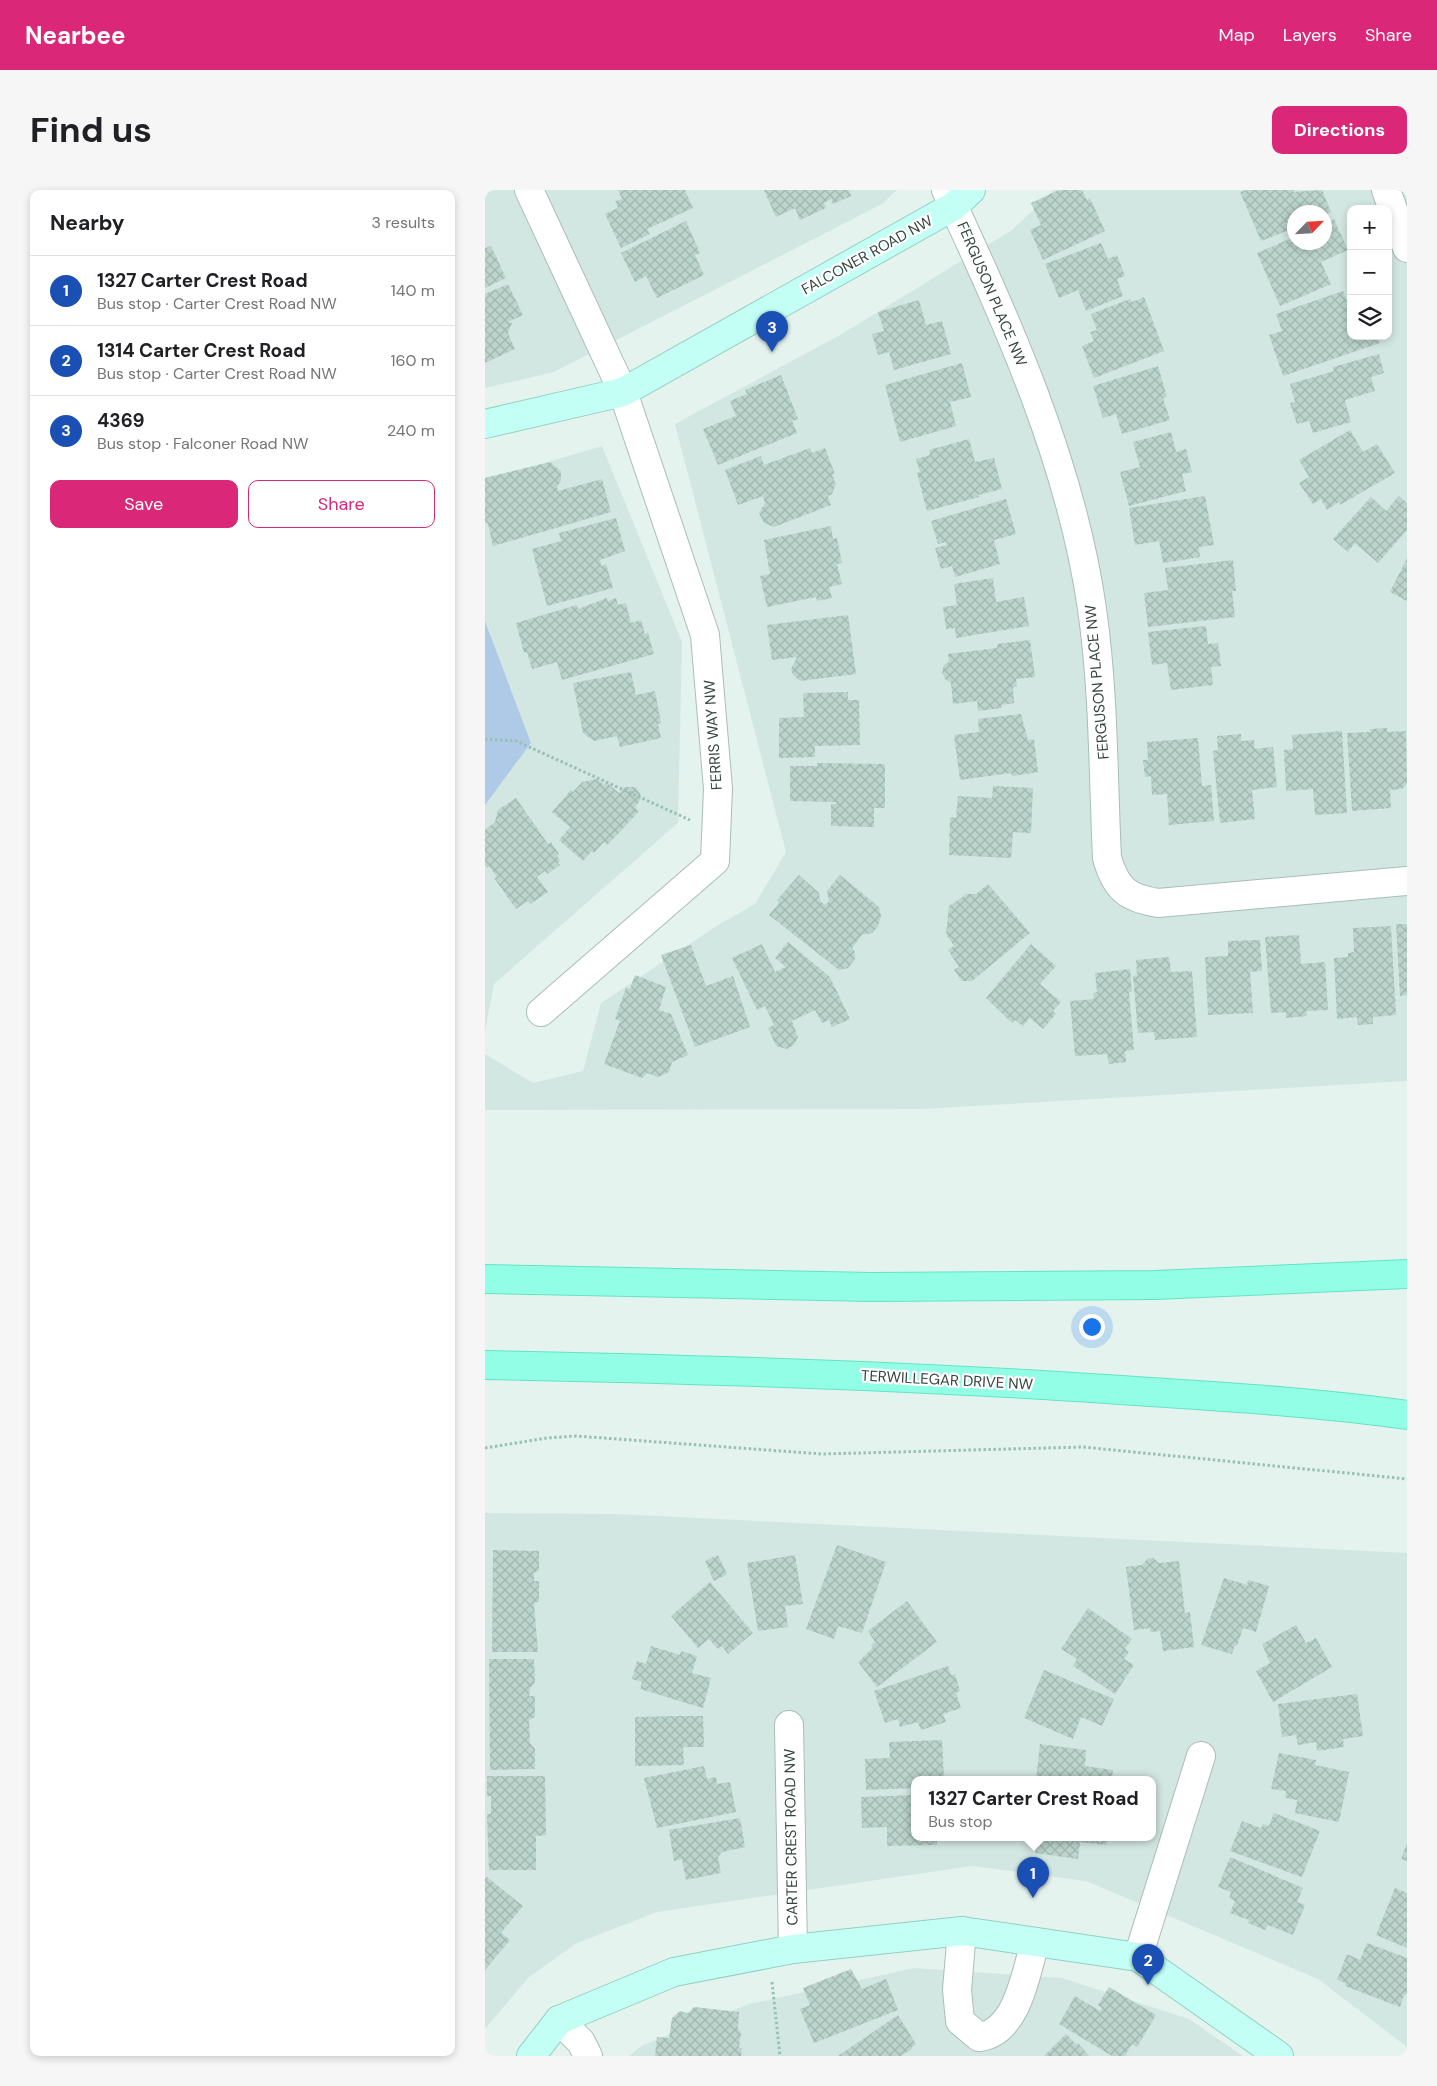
<!DOCTYPE html>
<meta charset="utf-8">
<style>
:root{--surface:#fff;--page:#f6f6f6;--text:#202124;--muted:#757577;--line:#e0e0e0;--accent:#db2777}
body{margin:0;font-family:"DM Sans",sans-serif;background:var(--page);color:var(--text)}
.controls{position:absolute;right:15px;top:15px;display:grid;overflow:hidden;border-radius:10px;box-shadow:0 2px 8px #0003}
.controls button{width:45px;height:45px;display:grid;place-items:center;padding:0;border:0;border-bottom:1px solid var(--line);background:var(--surface);color:var(--text);font:25px sans-serif}
.compass{position:absolute;left:802px;top:15px;width:45px;height:45px;border-radius:50%;background:var(--surface);box-shadow:0 2px 8px #0003;rotate:65deg}
.you{position:absolute;left:606px;top:1136px;width:18px;height:18px;margin:-12px;border:4px solid #fff;border-radius:50%;background:#1a73e8;box-shadow:0 0 0 8px #1a73e833}
.badge{display:grid;place-items:center;width:32px;height:32px;border-radius:50%;background:var(--accent);color:#fff;font-size:16px;font-weight:700}
.pin{position:absolute;translate:-50% -41px;filter:drop-shadow(0 1px 2px #0008)}
.pin::after{content:'';position:absolute;top:26px;width:18px;height:15px;background:inherit;clip-path:polygon(0 0,100% 0,50% 100%)}
.popup{position:absolute;left:426px;top:1586px;width:245px;height:65px;box-sizing:border-box;display:grid;place-content:center;border-radius:10px;background:var(--surface);filter:drop-shadow(0 1px 4px #0005);font-size:16px;white-space:nowrap;color:var(--muted)}
.popup b{font-size:19px;color:var(--text)}
.popup::after{content:'';position:absolute;left:50%;top:100%;margin-left:-10px;border:10px solid transparent;border-top-color:var(--surface)}
.list{margin:0;padding:0;list-style:none}
h2{display:flex;justify-content:space-between;align-items:center;height:65px;margin:0;padding:0 20px;font-size:21px}
h2 small{font-size:16px;font-weight:400;color:var(--muted)}
.list li{display:grid;grid-template-columns:32px 1fr auto;gap:15px;align-items:center;box-sizing:border-box;height:70px;padding:0 20px;border-top:1px solid var(--line)}
.list b{display:block;font-size:19px;white-space:nowrap}
.list p{margin:0;font-size:16px;white-space:nowrap;color:var(--muted)}
.list em{font-size:16px;font-style:normal;color:var(--muted)}
.actions{display:flex;gap:10px;padding:15px 20px}
.actions a{flex:1;padding:11px 0;border:1px solid var(--accent);border-radius:10px;text-align:center;font-size:18px;color:var(--accent)}
.actions .main{background:var(--accent);color:#fff}
.icon{flex:none;width:28px;height:28px;fill:none;stroke:currentColor;stroke-width:2;stroke-linecap:round;stroke-linejoin:round}
.map{position:relative;flex:none;width:922px;height:1866px;overflow:hidden;border-radius:10px}
header{display:flex;align-items:center;gap:30px;box-sizing:border-box;height:70px;padding:0 25px;background:var(--accent);color:#fff}
header strong{font-size:24px}
nav{display:flex;gap:28px;margin-inline-start:auto;font-size:18px}
.intro{display:flex;align-items:center;justify-content:space-between;box-sizing:border-box;height:120px;padding:0 30px}
h1{margin:0;font-size:35px}
.button{padding:12px 22px;border-radius:10px;background:var(--accent);color:#fff;font-size:18px;font-weight:700}
main{display:flex;gap:30px;padding:0 30px}
aside{flex:1;background:var(--surface);border-radius:10px;box-shadow:0 2px 8px #0003}
.map>svg:first-child{display:block}
</style>
<header>
<strong>Nearbee</strong>
<nav><a>Map</a><a>Layers</a><a>Share</a></nav>
</header>
<div class="intro"><h1>Find us</h1><a class="button">Directions</a></div>
<main>
<aside>
<h2>Nearby<small>3 results</small></h2>
<ul class="list">
<li><span class="badge" style="background:#1a4fb4">1</span><div><b>1327 Carter Crest Road</b><p>Bus stop · Carter Crest Road NW</p></div><em>140 m</em></li>
<li><span class="badge" style="background:#1a4fb4">2</span><div><b>1314 Carter Crest Road</b><p>Bus stop · Carter Crest Road NW</p></div><em>160 m</em></li>
<li><span class="badge" style="background:#1a4fb4">3</span><div><b>4369</b><p>Bus stop · Falconer Road NW</p></div><em>240 m</em></li>
</ul>
<div class="actions"><a class="main">Save</a><a>Share</a></div>
</aside>
<div class="map">
<svg width="922" height="1866" viewBox="0 0 922 1866">
<defs>
<pattern id="building-cross-hatch" width="8" height="8" patternUnits="userSpaceOnUse" patternTransform="scale(1.25)"><rect width="8" height="8" fill="#bbd4cc"/><path d="M0 0l8 8M0 8l8-8" fill="none" stroke="#a1b7b0"/></pattern>
</defs>
<rect width="100%" height="100%" fill="#e5f3ef"/>
<g fill="#d3e7e2" fill-rule="evenodd">
<path d="M0,0H412L397,14L69,182L0,198Z"/>
<path d="M569,0H922V891L437,919L0,920V864L48,893L98,881L116,813L233,735L270,714L301,662L190,234L355,145L527,40ZM866,19H903V146H866ZM809,22H839V52H809Z"/>
<path d="M117,256L197,452L193,633L9,794L0,841V615L46,553L0,431V291Z"/>
<path d="M0,1323L131,1324L922,1363V1857L833,1789L601,1691L487,1676L172,1722L90,1754L43,1788L0,1839ZM429,1589H667V1647H429Z"/>
<path d="M429,1778L577,1788L704,1829L758,1866H144L158,1855L264,1814Z"/>
</g>
<path fill="#aecae7" d="M0,431L46,553L0,615Z"/>
<g fill="url(#building-cross-hatch)">
<path d="M133,0H200L208,18L162,39L165,44L136,58L120,24L133,18L130,11L137,9Z"/>
<path d="M279,0H364L366,6L348,14L346,9L339,13L341,18L315,30L310,18L291,27Z"/>
<path d="M574,0H597L602,10L605,8L620,41L558,70L545,40L556,35L546,13Z"/>
<path d="M761,0H809L808,2L837,0L846,22L839,25V22H809V38L776,51L755,2Z"/>
<path d="M849,29L863,60L836,72L846,94L795,116L772,63L809,47V52H839V34Z"/>
<path d="M201,31L215,63L210,65L219,85L172,108L161,86L150,92L136,63Z"/>
<path d="M616,53L623,69L632,65L640,86L632,89L638,106L601,121L593,100L574,108L560,74Z"/>
<path d="M6,56L21,88L0,98V58Z"/>
<path d="M23,94L38,125L23,132L27,133L23,143L30,159L0,173V104Z"/>
<path d="M858,101L866,122V146H892L895,153L798,186L784,145L797,141L791,124Z"/>
<path d="M659,107L679,161L609,188L597,156L609,151L605,142L612,140L606,124L645,109L647,112Z"/>
<path d="M434,110L441,135L457,131L466,164L409,180L404,162L393,165L387,144L399,141L393,122Z"/>
<path d="M894,164L899,183L886,187L890,201L860,210L866,232L828,243L824,231L812,234L805,213L810,212L805,194L849,181L848,177Z"/>
<path d="M477,173L486,207L465,212L471,236L415,252L400,195Z"/>
<path d="M673,176L682,207L678,208L685,230L637,244L631,224L618,228L608,196Z"/>
<path d="M296,185L313,229L307,231L312,243L233,275L218,239L251,226L245,211L262,204L260,200Z"/>
<path d="M865,240L878,262L892,254L910,283L855,315L854,312L842,320L836,309L828,314L814,293L824,287L814,270Z"/>
<path d="M686,242L691,262L701,259L707,282L697,284L701,301L644,316L635,282L655,277L648,252Z"/>
<path d="M484,249L490,272L509,268L517,299L493,305L494,307L442,321L432,283L435,282L431,269L445,265L444,260Z"/>
<path d="M325,258L327,263L340,258L350,284L347,285L351,294L347,304L343,306L346,315L289,337L279,333L274,323L280,313L278,306L253,315L240,280L276,266L279,275Z"/>
<path d="M65,272L76,281V291L72,297L73,301L117,289L126,322L8,356L3,334L0,332V288Z"/>
<path d="M720,306L729,355L714,357L715,367L678,373L674,351L650,355L644,318Z"/>
<path d="M914,306L922,313V340L893,373L870,353L863,362L848,349L886,307L901,321Z"/>
<path d="M521,309L531,344L509,350L515,374L470,387L467,376L456,379L450,358L462,355L461,352L453,354L446,331Z"/>
<path d="M131,328L140,361L115,370L116,376L121,374L128,398L62,416L47,359L76,351L74,343Z"/>
<path d="M346,336L348,349L352,348L357,373L352,374L357,394L344,397L347,408L332,411L331,407L282,417L275,386L285,384L279,350Z"/>
<path d="M922,368V411L905,402Z"/>
<path d="M748,370L751,401H747L750,427L663,437L659,403L683,400L680,378Z"/>
<path d="M508,388L511,412L539,407L544,436L471,448L470,438L461,439L458,417L472,415L469,394Z"/>
<path d="M122,408L123,411L131,408L133,415L141,413L146,433L156,430L160,444L163,443L169,464L77,490L72,472L47,479L42,462L39,463L31,433L92,415L93,419Z"/>
<path d="M363,425L371,484L315,491L308,485L306,479L312,467L287,470L282,435Z"/>
<path d="M721,436L723,454L733,453L736,476L726,477L728,495L686,500L682,473L667,475L663,442Z"/>
<path d="M545,450L550,487L531,489L532,497H528L529,513L516,515L517,518L493,521L492,511L468,514L466,493L460,489L457,482L459,475L464,472L463,464L512,458V454Z"/>
<path d="M146,482L151,505L170,501L176,533L173,534L176,548L135,557L132,546L109,551L98,543L88,493Z"/>
<path d="M363,502V510H374L375,555L330,556V567L294,568V528L319,527L318,503Z"/>
<path d="M536,524L543,550L549,549L553,582L527,586L526,583L475,590L469,545L494,542L493,529Z"/>
<path d="M902,538V542L921,541L922,594L917,599L905,600L906,618L867,621L862,543L885,542V539Z"/>
<path d="M857,541L862,623L830,625L828,599L801,601L799,560L808,559L807,545Z"/>
<path d="M756,544V551L769,550L770,559L788,557L792,597L767,600L770,629L735,633L728,561L733,560L732,546Z"/>
<path d="M713,548L717,596L726,595L729,631L684,635L682,604L667,605L666,586L660,587L658,570H663L662,552Z"/>
<path d="M332,573L400,574V618H389V637L346,636V614H351V612L305,611V576H332Z"/>
<path d="M112,589L119,595L121,592L134,603L140,597H150L155,603L156,608L150,618L154,621L132,645L122,655L119,652L109,663L107,661L98,671L74,650L85,637L67,622L86,600L88,602L97,592Z"/>
<path d="M508,596L548,598L546,643L528,642L526,668L464,665L465,627L471,628L473,606L507,608Z"/>
<path d="M31,608L63,654L66,652L74,664L72,666L75,671L73,673L75,675L62,684L60,681L52,687L63,702L45,714L43,711L31,719L9,688L12,687L4,676L2,678L0,675V640L10,632L13,620Z"/>
<path d="M314,685L334,703L335,711L340,715L344,711L342,701L355,685L394,717L396,726L393,736L387,743L377,745L367,758L370,762V769L363,778L354,780L284,725L294,713L292,710Z"/>
<path d="M503,694L545,743L487,791H477L469,780L474,777L463,760L469,756L461,744L464,716L482,704H491Z"/>
<path d="M911,734H922V805L915,806Z"/>
<path d="M906,736L911,825L888,827V834L873,835L872,827L852,829L849,768L863,767V763L869,762L868,738Z"/>
<path d="M814,745L816,774L840,772L843,820L821,821L822,826L801,828V822L786,823L780,747Z"/>
<path d="M775,750L777,781L765,782L768,823L723,825L720,767L743,766V751Z"/>
<path d="M303,752L345,787L365,829L347,837L344,830L337,833L330,820L307,831L313,847L309,855L302,859L291,856L283,838L289,835L280,816L272,820L247,768L277,754L290,782L301,777L290,768Z"/>
<path d="M546,754L571,776L555,794L576,812L568,821L571,824L558,839L545,828L538,836L530,830L527,833L501,808Z"/>
<path d="M206,755L221,796L248,786L265,837L210,857L176,765Z"/>
<path d="M684,767L686,782L707,781L712,847L670,850L669,842L653,843L648,786L652,785L651,770Z"/>
<path d="M645,779L647,802H644L649,860L640,861L641,872L624,874L622,864L590,866L585,811L609,809L608,803L612,802L610,783Z"/>
<path d="M150,785L181,797L174,820L186,824L203,865L187,872L184,882L173,887L162,883L157,888L119,874L135,831L130,829L141,798L145,799Z"/>
<path d="M352,1355L401,1372L377,1443L353,1436L349,1449L321,1439Z"/>
<path d="M8,1360L54,1361V1380L49,1383V1391H54V1411L49,1414L53,1462H7Z"/>
<path d="M233,1365L242,1384L229,1391L220,1371Z"/>
<path d="M310,1365L318,1414L300,1416L303,1437L273,1441L262,1373Z"/>
<path d="M663,1368H668L674,1373L694,1371L700,1423L705,1422L709,1457L678,1461L675,1441L665,1442V1438L649,1440L641,1377L657,1375Z"/>
<path d="M739,1388L762,1395L763,1390L784,1396L771,1442L758,1438L752,1456L750,1455L747,1464L716,1455Z"/>
<path d="M225,1392L268,1443L243,1464L237,1456L233,1459L224,1449L213,1458L186,1426Z"/>
<path d="M422,1411L452,1452L392,1497L373,1472L388,1458L386,1455L390,1452L383,1441Z"/>
<path d="M603,1418L647,1449L640,1459L644,1462L639,1469L649,1475L630,1504L588,1476L592,1469L576,1459Z"/>
<path d="M811,1435L821,1453L831,1448L847,1477L788,1512L771,1481L785,1473L777,1454Z"/>
<path d="M166,1456L195,1465L196,1461L212,1466L207,1483L226,1488L218,1518L155,1499L157,1492L147,1489L152,1471L161,1474Z"/>
<path d="M4,1469H49L50,1493L45,1498L44,1506H50V1527L44,1530L45,1553L50,1559V1579L5,1580Z"/>
<path d="M463,1476L466,1485L470,1484L475,1501L471,1503L476,1518L458,1524L461,1532L436,1540L433,1532L415,1537L413,1529L400,1533L389,1501Z"/>
<path d="M559,1480L629,1509L617,1536L596,1527L588,1549L539,1528Z"/>
<path d="M872,1504L878,1546L858,1549L859,1557L832,1561L831,1552L813,1555L811,1545L797,1547L793,1514Z"/>
<path d="M192,1526H218L219,1557H198L199,1575L150,1576V1527Z"/>
<path d="M457,1550L459,1589H429V1598L381,1600L380,1569L405,1568L404,1552Z"/>
<path d="M555,1554L601,1560L600,1576L628,1580L627,1589H551Z"/>
<path d="M794,1563L831,1570L830,1575L864,1582L854,1632L810,1623L812,1610L800,1608L801,1601L786,1599Z"/>
<path d="M219,1576L222,1589L231,1587L232,1594L245,1592L251,1622L172,1638L159,1588Z"/>
<path d="M2,1586H60L61,1645L51,1646V1680H4L2,1624H6V1606H2Z"/>
<path d="M429,1605V1647H452V1655L402,1656V1637L377,1638L376,1607Z"/>
<path d="M789,1623L835,1641L817,1687L745,1661L757,1631L776,1638L778,1634L784,1636Z"/>
<path d="M255,1628L260,1657L237,1662L233,1667L236,1683L201,1690L197,1669L189,1671L184,1640Z"/>
<path d="M552,1647H622L621,1655L595,1652L593,1669L550,1663Z"/>
<path d="M922,1653V1671L916,1669Z"/>
<path d="M745,1667L818,1698L812,1712L820,1715L808,1745L783,1735L780,1740L763,1733L764,1730L745,1723L750,1711L744,1708L746,1702L733,1697Z"/>
<path d="M2,1687L38,1716L16,1743L25,1750L0,1780V1689Z"/>
<path d="M910,1698L922,1703V1758L891,1745Z"/>
<path d="M882,1753L922,1768V1804L919,1805L915,1817L860,1796L861,1793L852,1790L862,1764L875,1770Z"/>
<path d="M366,1779L377,1799L401,1789L413,1820L329,1853L315,1819L325,1815L318,1798Z"/>
<path d="M624,1797L671,1825L652,1857L647,1854L640,1866H627L574,1834L590,1806L615,1821L617,1818L613,1815Z"/>
<path d="M209,1817L254,1822L253,1839L256,1843L254,1858H257L256,1866H170L172,1847L184,1848L187,1828L195,1821L203,1823Z"/>
<path d="M413,1825L431,1854L426,1858L427,1859L416,1866H353Z"/>
<path d="M581,1844L592,1855L593,1853L604,1866H559Z"/>
</g>
<g fill="none" stroke-linecap="round" stroke-linejoin="round">
<g stroke="#a8beb8" stroke-width="30">
<g id="street">
<path d="M44,0L138,202L220,445L233,599L230,671L56,822"/>
<path d="M461,0C523,134 586,272 607,419C619,502 618,585 622,668C631,699 642,708 673,713L922,691"/>
<path d="M901,0L922,58"/>
<path d="M304,1535L308,1759"/>
<path d="M477,1741L472,1800L475,1831L494,1847C532,1843 541,1783 550,1752"/>
<path d="M653,1767L716,1566"/>
<path d="M74,1830L96,1852L103,1866"/>
</g>
</g>
<g stroke="#93d0c3" stroke-width="30">
<g id="secondary">
<path d="M0,234L138,202L469,16L486,0"/>
<path d="M46,1866L74,1830L189,1782L308,1759L477,1741L653,1767L794,1866"/>
</g>
</g>
<g stroke="#62e4c4" stroke-width="30">
<g id="primary">
<path d="M0,1089L386,1097L670,1095L922,1084"/>
<path d="M0,1175C207,1179 414,1185 621,1199C722,1206 822,1211 922,1225"/>
</g>
</g>
<g stroke="#99c0b4" stroke-width="3" stroke-dasharray="2.5 2.5" stroke-linecap="butt">
<path d="M0,549L31,551L205,630"/>
<path d="M0,1258L62,1248L91,1246L337,1264L598,1257L922,1289"/>
<path d="M287,1792L295,1866"/>
</g>
<use href="#street" stroke="#fff" stroke-width="28"/>
<use href="#secondary" stroke="#c3fff4" stroke-width="28"/>
<use href="#primary" stroke="#93fee6" stroke-width="28"/>
</g>
<g text-anchor="middle" stroke-width="4.5" stroke-linejoin="round" paint-order="stroke">
<g font-size="15" fill="#354540" stroke="#fff">
<text transform="translate(382 65) rotate(-29)" y="5">FALCONER ROAD NW</text>
<text transform="translate(507 104) rotate(67)" y="5">FERGUSON PLACE NW</text>
<text transform="translate(612 492) rotate(-95)" y="5">FERGUSON PLACE NW</text>
<text transform="translate(228 545) rotate(-94)" y="5">FERRIS WAY NW</text>
<text transform="translate(462 1190) rotate(3)" y="5">TERWILLEGAR DRIVE NW</text>
<text transform="translate(306 1647) rotate(-91)" y="5">CARTER CREST ROAD NW</text>
</g>
</g>
</svg>
<div class="controls">
<button>+</button>
<button>−</button>
<button><svg class="icon" aria-label="layers" viewBox="0 0 24 24"><path d="M12 4l9 5-9 5-9-5zM3 14l9 5 9-5"/></svg></button>
</div>
<svg class="compass" viewBox="-18 -18 36 36"><path d="M0-13l5 13h-10z" fill="#e53935"/><path d="M0 13l5-13h-10z" fill="#757577"/></svg>
<div class="you"></div>
<div class="pin badge" style="left:548px;top:1708px;background:#1a4fb4">1</div>
<div class="popup"><b>1327 Carter Crest Road</b>Bus stop</div>
<div class="pin badge" style="left:663px;top:1795px;background:#1a4fb4">2</div>
<div class="pin badge" style="left:287px;top:162px;background:#1a4fb4">3</div>
</div>
</main>
